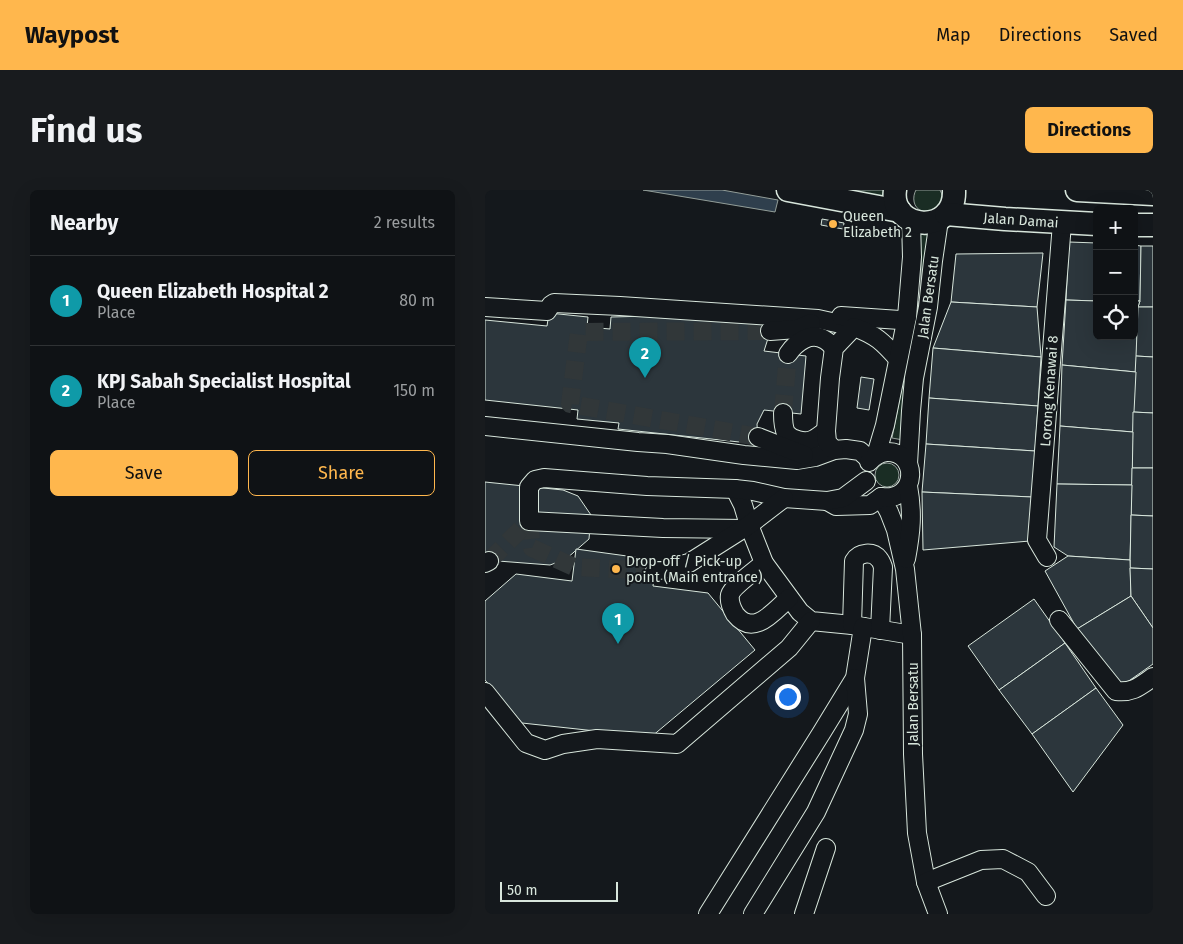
<!DOCTYPE html>
<meta charset="utf-8">
<style>
:root{--surface:#0f1215;--page:#181b1e;--text:#f1f3f6;--muted:#9b9ea0;--line:#2f3234;--accent:#ffb74d}
body{margin:0;font-family:"Fira Sans",sans-serif;background:var(--page);color:var(--text)}
.controls{position:absolute;right:15px;top:15px;display:grid;overflow:hidden;border-radius:8px;box-shadow:0 5px 20px #0002}
.controls button{width:45px;height:45px;display:grid;place-items:center;padding:0;border:0;border-bottom:1px solid var(--line);background:var(--surface);color:var(--text);font:25px sans-serif}
.scale{position:absolute;left:15px;bottom:12px;width:118px;box-sizing:border-box;padding-left:5px;border:2px solid #d8e6dc;border-top:0;font-size:14px;line-height:18px;white-space:nowrap;color:#d8e6dc;-webkit-text-stroke:4px #14181c;paint-order:stroke}
.you{position:absolute;left:302px;top:506px;width:18px;height:18px;margin:-12px;border:4px solid #fff;border-radius:50%;background:#1a73e8;box-shadow:0 0 0 8px #1a73e833}
.badge{display:grid;place-items:center;width:32px;height:32px;border-radius:50%;background:var(--accent);color:#fff;font-size:16px;font-weight:700}
.pin{position:absolute;translate:-50% -41px;filter:drop-shadow(0 1px 2px #0008)}
.pin::after{content:'';position:absolute;top:26px;width:18px;height:15px;background:inherit;clip-path:polygon(0 0,100% 0,50% 100%)}
.list{margin:0;padding:0;list-style:none}
h2{display:flex;justify-content:space-between;align-items:center;height:65px;margin:0;padding:0 20px;font-size:21px}
h2 small{font-size:16px;font-weight:400;color:var(--muted)}
.list li{display:grid;grid-template-columns:32px 1fr auto;gap:15px;align-items:center;box-sizing:border-box;height:90px;padding:0 20px;border-top:1px solid var(--line)}
.list b{display:block;font-size:19px;white-space:nowrap}
.list p{margin:0;font-size:16px;white-space:nowrap;color:var(--muted)}
.list em{font-size:16px;font-style:normal;color:var(--muted)}
.actions{display:flex;gap:10px;padding:15px 20px}
.actions a{flex:1;padding:11px 0;border:1px solid var(--accent);border-radius:8px;text-align:center;font-size:18px;color:var(--accent)}
.actions .main{background:var(--accent);color:#111}
.icon{flex:none;width:28px;height:28px;fill:none;stroke:currentColor;stroke-width:2;stroke-linecap:round;stroke-linejoin:round}
.map{position:relative;flex:none;width:668px;height:724px;overflow:hidden;border-radius:8px}
header{display:flex;align-items:center;gap:30px;box-sizing:border-box;height:70px;padding:0 25px;background:var(--accent);color:#111}
header strong{font-size:24px}
nav{display:flex;gap:28px;margin-inline-start:auto;font-size:18px}
.intro{display:flex;align-items:center;justify-content:space-between;box-sizing:border-box;height:120px;padding:0 30px}
h1{margin:0;font-size:35px}
.button{padding:12px 22px;border-radius:8px;background:var(--accent);color:#111;font-size:18px;font-weight:700}
main{display:flex;gap:30px;padding:0 30px}
aside{flex:1;background:var(--surface);border-radius:8px;box-shadow:0 5px 20px #0002}
.map>svg:first-child{display:block}
</style>
<header>
<strong>Waypost</strong>
<nav><a>Map</a><a>Directions</a><a>Saved</a></nav>
</header>
<div class="intro"><h1>Find us</h1><a class="button">Directions</a></div>
<main>
<aside>
<h2>Nearby<small>2 results</small></h2>
<ul class="list">
<li><span class="badge" style="background:#0f9aa8">1</span><div><b>Queen Elizabeth Hospital 2</b><p>Place</p></div><em>80 m</em></li>
<li><span class="badge" style="background:#0f9aa8">2</span><div><b>KPJ Sabah Specialist Hospital</b><p>Place</p></div><em>150 m</em></li>
</ul>
<div class="actions"><a class="main">Save</a><a>Share</a></div>
</aside>
<div class="map">
<svg width="668" height="724" viewBox="0 0 668 724">
<rect width="100%" height="100%" fill="#14181c"/>
<g fill="#1a2d24" stroke="#939e99">
<path d="M352,0H406L403,12Z"/>
<path d="M431,0H455C460,9 456,14 449,21C446,21 441,22 437,21C428,18 427,7 431,0Z"/>
<path d="M433,44L447,45L437,100L436,101V70Z"/>
<path d="M435,110L418,250L407,248L434,111Z"/>
<circle cx="402" cy="285" r="12"/>
</g>
<path fill="#2f3f4d" stroke="#939e99" d="M158,0H237L293,10L290,22Z"/>
<g fill="#2c363c" stroke="#d8e6dc">
<path d="M337,29L359,33L358,39L336,35Z"/>
<path d="M584,52L612,53V111L581,110Z"/>
<path d="M649,55L656,56L655,111H649Z"/>
<path d="M656,56H668V117H653L655,111Z"/>
<path d="M558,63L552,117L466,112L471,64Z"/>
<path d="M581,110L612,111V146H649V111H655L653,117L651,182L577,175Z"/>
<path d="M466,112L552,117L556,167L448,158Z"/>
<path d="M653,117H668V167L651,166Z"/>
<path d="M64,123L103,127L102,137L125,139L126,127L282,123L285,142L279,161L321,166L316,224L279,220L272,234L273,254L133,239L134,233L92,229L93,220L0,210V130L62,136Z"/>
<path d="M448,158L556,167L553,216L444,208Z"/>
<path d="M651,166L668,167V223L648,222Z"/>
<path d="M577,175L651,182L648,242L575,236Z"/>
<path d="M376,187L389,189L384,220L372,218Z"/>
<path d="M444,208L553,216L550,261L441,254Z"/>
<path d="M648,222L668,223V278H647Z"/>
<path d="M575,236L648,242L647,295L572,294Z"/>
<path d="M441,254L550,261L547,307L437,302Z"/>
<path d="M647,278H668V326L646,325Z"/>
<path d="M0,292L78,300L93,306L106,325L104,349L81,369L65,375L0,370Z"/>
<path d="M572,294L647,295L645,370L583,366L569,357Z"/>
<path d="M437,302L547,307L545,351L438,360Z"/>
<path d="M646,325L668,326V379L645,378Z"/>
<path d="M91,359L171,370L168,396L223,403L270,460L166,547L37,533L0,490V411L31,384L87,391Z"/>
<path d="M583,366L645,370L646,406L592,439L560,381Z"/>
<path d="M645,378L668,379V438L646,406Z"/>
<path d="M646,406L668,438V474L638,495L592,439Z"/>
<path d="M549,409L580,453L514,500L483,456Z"/>
<path d="M580,453L611,498L547,544L514,500Z"/>
<path d="M611,498L638,535L588,602L547,544Z"/>
</g>
<g fill="none" stroke-linecap="round" stroke-linejoin="round">
<g stroke="#313739" stroke-width="18" stroke-dasharray="18 9" stroke-linecap="butt">
<path d="M298,223L303,164"/>
<path d="M273,247L85,214L94,142L285,141"/>
<path d="M44,331L47,358L89,377L170,381"/>
<path d="M4,371L44,331"/>
</g>
<g stroke="#d8e6dc" stroke-width="20">
<g id="minor">
<path d="M0,117L62,121L66,115L69,113L135,116L333,129L369,137"/>
<path d="M356,126L415,130L422,127"/>
<path d="M285,141L312,139L326,133"/>
<path d="M303,164C311,152 326,141 340,150C344,152 347,156 349,158"/>
<path d="M298,223C298,229 298,237 301,243C307,250 319,253 327,250C332,248 336,244 341,241"/>
<path d="M0,236L153,252L182,254L259,265L312,270L330,267L349,260L361,259L375,261L385,270"/>
<path d="M273,247L319,265"/>
<path d="M349,260L342,252L341,241L345,188L349,158L369,137C391,145 398,152 413,169"/>
<path d="M391,265L400,235L422,127L427,67L426,31"/>
<path d="M423,274L426,221L429,188L443,117L448,71L454,30"/>
<path d="M250,299L258,315L264,335L279,373L315,422L326,431L367,435L427,445"/>
<path d="M396,307L404,322L411,340L420,379L427,445L428,564L432,643L441,692L453,724"/>
<path d="M344,312L351,316L385,315L396,307C434,312 434,260 401,262C394,263 389,266 384,272"/>
<path d="M259,339L178,338L44,331V297L50,290L59,288L162,296L250,299L268,301L299,308L342,311L358,308L381,291"/>
<path d="M562,367L552,350L577,33"/>
<path d="M421,369C426,342 428,323 423,296"/>
<path d="M0,373L4,371"/>
<path d="M279,373C272,379 247,397 245,405C244,411 247,419 250,424C269,448 289,421 304,408"/>
<path d="M170,381L204,373L264,335L299,308"/>
<path d="M574,430L631,501C648,503 655,496 668,487"/>
<path d="M367,435L369,371C374,362 388,361 394,369C396,371 397,374 398,377L395,440"/>
<path d="M0,502L41,553L60,560L78,554L112,549L192,554L304,458L326,431"/>
<path d="M441,692L496,670L518,669L543,682L561,706"/>
<path d="M223,724L337,542L370,488L378,437"/>
<path d="M268,724L331,622L369,540L373,524L370,488"/>
<path d="M319,724L341,658"/>
</g>
</g>
<g stroke="#d8e6dc" stroke-width="25">
<g id="major">
<path d="M303,0L415,21"/>
<path d="M410,0C404,41 471,46 469,0"/>
<path d="M592,0L668,4"/>
<path d="M461,24L520,29L612,34"/>
<path d="M649,35H668"/>
</g>
</g>
<use href="#minor" stroke="#14181c" stroke-width="18"/>
<use href="#major" stroke="#14181c" stroke-width="22"/>
</g>
<g fill="#ffb74d" stroke="#14181c" stroke-width="2">
<circle cx="348" cy="34" r="5"/>
<circle cx="131" cy="379" r="5"/>
</g>
<g text-anchor="middle" stroke-width="4" stroke-linejoin="round" paint-order="stroke">
<g font-size="14" fill="#d8e6dc" stroke="#14181c" text-anchor="start">
<text x="358" y="31">Queen<tspan x="358" dy="16">Elizabeth 2</tspan></text>
<text x="141" y="376">Drop-off / Pick-up<tspan x="141" dy="16">point (Main entrance)</tspan></text>
</g>
<g font-size="14" fill="#d8e6dc" stroke="#14181c">
<text transform="translate(536 30) rotate(4)" y="5">Jalan Damai</text>
<text transform="translate(443 107) rotate(-82)" y="5">Jalan Bersatu</text>
<text transform="translate(564 201) rotate(-86)" y="5">Lorong Kenawai 8</text>
<text transform="translate(428 514) rotate(-90)" y="5">Jalan Bersatu</text>
</g>
</g>
</svg>
<div class="controls">
<button>+</button>
<button>−</button>
<button><svg class="icon" aria-label="locate" viewBox="0 0 24 24"><circle cx="12" cy="12" r="6"/><path d="M12 2v4M12 18v4M2 12h4M18 12h4"/></svg></button>
</div>
<div class="scale">50 m</div>
<div class="you"></div>
<div class="pin badge" style="left:133px;top:454px;background:#0f9aa8">1</div>
<div class="pin badge" style="left:160px;top:188px;background:#0f9aa8">2</div>
</div>
</main>
